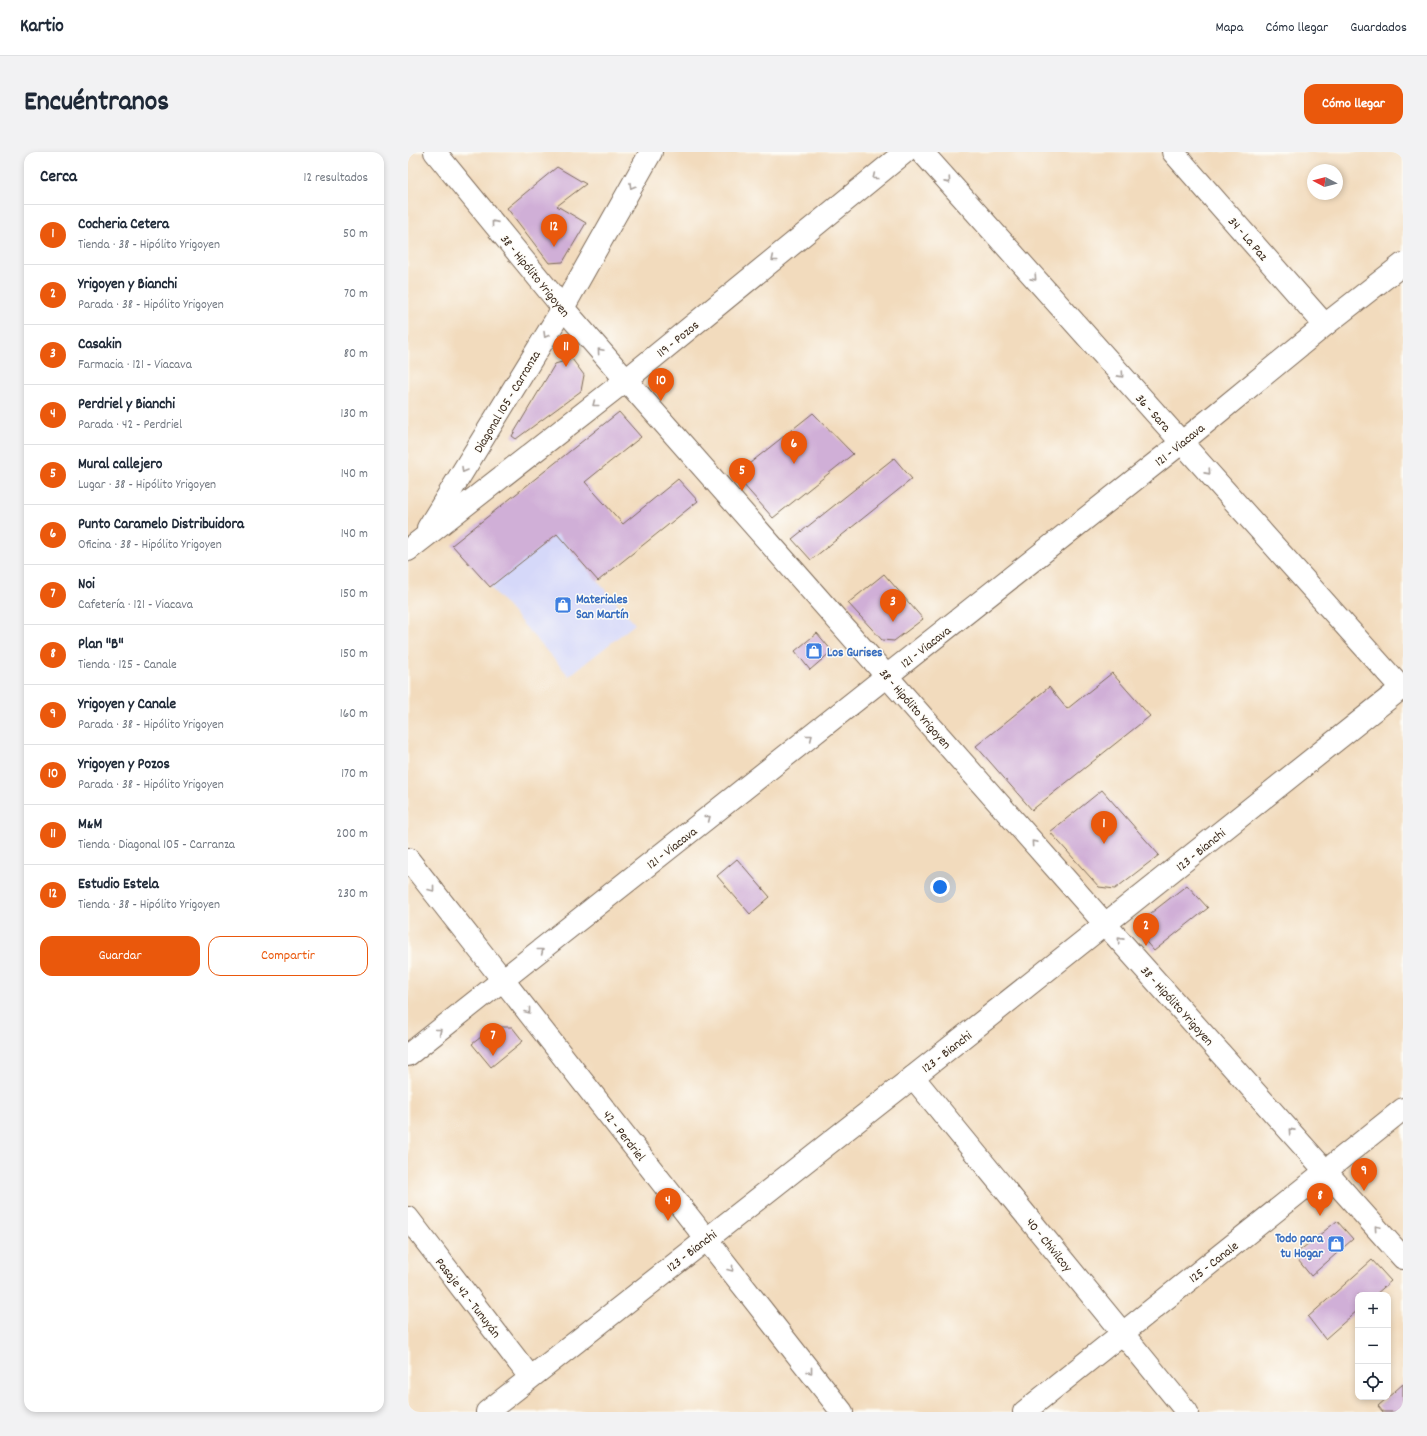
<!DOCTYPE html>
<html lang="es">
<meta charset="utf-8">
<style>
:root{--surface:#fff;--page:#f2f2f3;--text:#1f2937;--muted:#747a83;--line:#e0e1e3;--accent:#ea580c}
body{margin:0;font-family:Dekko,sans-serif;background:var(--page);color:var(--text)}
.controls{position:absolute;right:12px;bottom:12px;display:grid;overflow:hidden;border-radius:8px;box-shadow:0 2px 6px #0003}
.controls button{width:36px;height:36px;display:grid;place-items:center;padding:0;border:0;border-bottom:1px solid var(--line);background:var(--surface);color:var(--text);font:20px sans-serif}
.compass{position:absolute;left:899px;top:12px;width:36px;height:36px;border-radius:50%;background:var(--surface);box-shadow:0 2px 6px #0003;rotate:277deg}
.you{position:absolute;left:532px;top:735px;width:14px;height:14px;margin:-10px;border:3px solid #fff;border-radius:50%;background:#1a73e8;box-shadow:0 0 0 6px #1a73e833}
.badge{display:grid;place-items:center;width:26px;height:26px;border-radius:50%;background:var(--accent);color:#fff;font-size:13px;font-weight:700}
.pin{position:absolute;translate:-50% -33px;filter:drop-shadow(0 1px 2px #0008)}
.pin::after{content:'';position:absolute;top:21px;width:14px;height:12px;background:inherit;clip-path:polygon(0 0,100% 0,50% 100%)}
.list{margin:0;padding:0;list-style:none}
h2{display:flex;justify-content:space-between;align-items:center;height:52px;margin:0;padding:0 16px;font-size:17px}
h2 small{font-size:13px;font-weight:400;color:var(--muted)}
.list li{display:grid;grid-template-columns:26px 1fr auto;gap:12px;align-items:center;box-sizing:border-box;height:60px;padding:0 16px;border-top:1px solid var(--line)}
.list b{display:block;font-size:15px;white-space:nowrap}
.list p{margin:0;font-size:13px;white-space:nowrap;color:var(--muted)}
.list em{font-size:13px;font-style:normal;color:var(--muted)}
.actions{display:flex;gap:8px;padding:12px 16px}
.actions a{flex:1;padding:9px 0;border:1px solid var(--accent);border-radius:12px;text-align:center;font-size:14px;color:var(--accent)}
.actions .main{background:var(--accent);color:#fff}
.icon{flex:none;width:22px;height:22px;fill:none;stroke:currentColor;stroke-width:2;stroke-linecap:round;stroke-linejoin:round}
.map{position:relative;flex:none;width:995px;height:1260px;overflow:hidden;border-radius:12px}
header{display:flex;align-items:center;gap:24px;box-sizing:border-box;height:56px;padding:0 20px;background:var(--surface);border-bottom:1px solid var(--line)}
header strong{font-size:19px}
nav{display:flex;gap:22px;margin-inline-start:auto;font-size:14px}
.intro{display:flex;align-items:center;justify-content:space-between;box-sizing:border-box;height:96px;padding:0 24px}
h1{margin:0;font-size:28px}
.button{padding:10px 18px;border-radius:12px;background:var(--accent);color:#fff;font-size:14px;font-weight:700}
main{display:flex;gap:24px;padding:0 24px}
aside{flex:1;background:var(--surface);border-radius:12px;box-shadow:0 2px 6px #0003}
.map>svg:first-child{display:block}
</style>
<header>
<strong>Kartio</strong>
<nav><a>Mapa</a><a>Cómo llegar</a><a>Guardados</a></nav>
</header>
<div class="intro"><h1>Encuéntranos</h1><a class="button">Cómo llegar</a></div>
<main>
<aside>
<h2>Cerca<small>12 resultados</small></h2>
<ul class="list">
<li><span class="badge">1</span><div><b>Cocheria Cetera</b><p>Tienda · 38 - Hipólito Yrigoyen</p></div><em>50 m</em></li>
<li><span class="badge">2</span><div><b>Yrigoyen y Bianchi</b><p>Parada · 38 - Hipólito Yrigoyen</p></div><em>70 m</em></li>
<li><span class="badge">3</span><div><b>Casakin</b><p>Farmacia · 121 - Viacava</p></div><em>80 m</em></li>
<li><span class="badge">4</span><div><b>Perdriel y Bianchi</b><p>Parada · 42 - Perdriel</p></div><em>130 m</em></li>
<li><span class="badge">5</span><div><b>Mural callejero</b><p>Lugar · 38 - Hipólito Yrigoyen</p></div><em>140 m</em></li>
<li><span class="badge">6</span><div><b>Punto Caramelo Distribuidora</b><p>Oficina · 38 - Hipólito Yrigoyen</p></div><em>140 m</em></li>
<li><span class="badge">7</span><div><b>Noi</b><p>Cafetería · 121 - Viacava</p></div><em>150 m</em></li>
<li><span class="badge">8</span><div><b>Plan &quot;B&quot;</b><p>Tienda · 125 - Canale</p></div><em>150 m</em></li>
<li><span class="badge">9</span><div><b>Yrigoyen y Canale</b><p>Parada · 38 - Hipólito Yrigoyen</p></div><em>160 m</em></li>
<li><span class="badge">10</span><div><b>Yrigoyen y Pozos</b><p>Parada · 38 - Hipólito Yrigoyen</p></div><em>170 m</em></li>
<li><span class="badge">11</span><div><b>M&amp;M</b><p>Tienda · Diagonal 105 - Carranza</p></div><em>200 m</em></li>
<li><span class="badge">12</span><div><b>Estudio Estela</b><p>Tienda · 38 - Hipólito Yrigoyen</p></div><em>230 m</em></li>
</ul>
<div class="actions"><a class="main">Guardar</a><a>Compartir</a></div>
</aside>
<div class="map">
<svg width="995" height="1260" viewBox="0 0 995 1260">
<rect width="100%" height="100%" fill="#fdfcf7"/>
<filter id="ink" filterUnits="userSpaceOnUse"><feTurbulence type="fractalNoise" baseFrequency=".025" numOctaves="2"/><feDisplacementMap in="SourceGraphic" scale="8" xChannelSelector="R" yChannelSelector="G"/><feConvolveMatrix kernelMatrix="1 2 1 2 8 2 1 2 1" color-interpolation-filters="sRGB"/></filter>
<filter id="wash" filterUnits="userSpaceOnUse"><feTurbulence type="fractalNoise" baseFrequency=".012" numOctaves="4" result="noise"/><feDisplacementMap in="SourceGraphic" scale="16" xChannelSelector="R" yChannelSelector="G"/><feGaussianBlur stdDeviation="0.9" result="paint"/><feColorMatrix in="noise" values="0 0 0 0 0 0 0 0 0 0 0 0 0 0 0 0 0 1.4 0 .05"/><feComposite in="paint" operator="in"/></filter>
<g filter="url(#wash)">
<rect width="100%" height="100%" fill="#f2dbbd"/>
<path fill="#d5d8f9" d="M149,382L227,472L161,524L82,435Z"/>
<g id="blocks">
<g fill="#d0afd7">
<path d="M149,15L178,32L149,54L178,71L155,110L141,111L99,56Z"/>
<path d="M164,207L176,223L173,239L108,287L104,284L147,212Z"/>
<path d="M211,260L233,285L177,330L215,372L270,327L290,349L190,429L149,382L82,435L44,393Z"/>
<path d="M405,261L445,302L365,366L327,323Z"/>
<path d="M486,306L504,327L403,408L384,387Z"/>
<path d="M476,422L515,467L486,489L474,488L440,451Z"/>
<path d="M409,481L424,499L402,518L387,499Z"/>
<path d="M704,521L742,564L624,658L568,594L641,535L659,557Z"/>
<path d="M694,638L751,703L707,737L691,735L642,680Z"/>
<path d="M329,707L362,745L342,762L309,724Z"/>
<path d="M779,733L800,756L746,799L733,784L734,768Z"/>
<path d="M86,875H104L115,889L83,915L64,892Z"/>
<path d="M929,1069L945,1087L903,1124L886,1103Z"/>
<path d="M964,1108L983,1129L967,1143H950V1158L917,1187L900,1165Z"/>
<path d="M995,1232V1260H975L970,1254Z"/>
</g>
</g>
</g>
<g filter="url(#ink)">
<use href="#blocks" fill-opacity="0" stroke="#7b6856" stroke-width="1"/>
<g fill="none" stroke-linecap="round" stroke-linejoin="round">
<g stroke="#7b6856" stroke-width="24">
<g id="minor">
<path d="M27,0L155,156L218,228L697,772L995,1106"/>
<path d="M514,0L995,538"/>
<path d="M765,0L917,173"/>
<path d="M20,376L155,156L243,0"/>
<path d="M0,398L218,228L497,0"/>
<path d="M0,707L434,1260"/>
<path d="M0,903L773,291L917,173L995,112"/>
<path d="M505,925L779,1260"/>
<path d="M0,1066L122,1225"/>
<path d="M79,1260L505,925L995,535"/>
<path d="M616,1260L995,957"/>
</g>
</g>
<use href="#minor" stroke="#fff" stroke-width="22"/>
</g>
<defs><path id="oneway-chevron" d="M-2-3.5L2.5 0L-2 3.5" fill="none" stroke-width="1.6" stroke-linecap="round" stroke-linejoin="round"/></defs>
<g stroke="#a79f9a">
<use href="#oneway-chevron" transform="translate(467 25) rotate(141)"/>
<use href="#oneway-chevron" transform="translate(540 29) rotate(48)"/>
<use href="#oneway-chevron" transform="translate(224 34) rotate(120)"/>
<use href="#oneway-chevron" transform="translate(86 71) rotate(-129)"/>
<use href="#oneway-chevron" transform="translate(366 107) rotate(141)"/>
<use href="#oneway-chevron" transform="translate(626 126) rotate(48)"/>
<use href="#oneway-chevron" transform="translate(138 183) rotate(121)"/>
<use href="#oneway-chevron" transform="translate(192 199) rotate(-131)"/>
<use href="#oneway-chevron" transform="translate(713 223) rotate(48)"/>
<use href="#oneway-chevron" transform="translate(187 252) rotate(142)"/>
<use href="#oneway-chevron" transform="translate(56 318) rotate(121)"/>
<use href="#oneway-chevron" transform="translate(800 320) rotate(48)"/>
<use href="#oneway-chevron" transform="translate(402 585) rotate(-38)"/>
<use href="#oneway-chevron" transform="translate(300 666) rotate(-38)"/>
<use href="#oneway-chevron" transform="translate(626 691) rotate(-131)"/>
<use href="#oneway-chevron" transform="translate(24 737) rotate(52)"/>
<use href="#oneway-chevron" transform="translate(712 788) rotate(-132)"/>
<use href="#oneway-chevron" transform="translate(133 799) rotate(-38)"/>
<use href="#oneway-chevron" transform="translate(120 859) rotate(52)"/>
<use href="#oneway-chevron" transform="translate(31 879) rotate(-38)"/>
<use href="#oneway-chevron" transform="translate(883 979) rotate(-132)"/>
<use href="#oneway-chevron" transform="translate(969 1076) rotate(-131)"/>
<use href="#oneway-chevron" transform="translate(323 1117) rotate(52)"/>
<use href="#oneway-chevron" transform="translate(402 1219) rotate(52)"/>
</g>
</g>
<defs>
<g id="shop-square" transform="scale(0.9)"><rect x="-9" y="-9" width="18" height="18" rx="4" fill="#3f7fe0" stroke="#fdfcf7"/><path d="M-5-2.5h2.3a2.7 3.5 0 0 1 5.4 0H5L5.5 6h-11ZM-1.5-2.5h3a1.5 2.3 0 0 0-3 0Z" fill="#fff"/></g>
</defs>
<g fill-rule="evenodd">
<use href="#shop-square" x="155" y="453"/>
<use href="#shop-square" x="406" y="499"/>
<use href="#shop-square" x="928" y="1092"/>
</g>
<g text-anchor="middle" stroke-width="3" stroke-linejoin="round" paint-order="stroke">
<g font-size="13" fill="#3b2a1e" stroke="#fdfcf7">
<text transform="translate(841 86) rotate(49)" y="5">34 - La Paz</text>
<text transform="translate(128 123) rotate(51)" y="5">38 - Hipólito Yrigoyen</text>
<text transform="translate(269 186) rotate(-39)" y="5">119 - Pozos</text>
<text transform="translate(98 249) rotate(-59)" y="5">Diagonal 105 - Carranza</text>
<text transform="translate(746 260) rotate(48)" y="5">36 - Sara</text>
<text transform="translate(771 292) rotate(-39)" y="5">121 - Viacava</text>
<text transform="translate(517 494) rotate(-38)" y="5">121 - Viacava</text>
<text transform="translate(508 556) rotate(49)" y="5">38 - Hipólito Yrigoyen</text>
<text transform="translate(263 695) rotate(-38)" y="5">121 - Viacava</text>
<text transform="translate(792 697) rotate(-39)" y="5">123 - Bianchi</text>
<text transform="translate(770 853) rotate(48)" y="5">38 - Hipólito Yrigoyen</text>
<text transform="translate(538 899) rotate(-38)" y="5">123 - Bianchi</text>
<text transform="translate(217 983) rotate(52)" y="5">42 - Perdriel</text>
<text transform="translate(642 1092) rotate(51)" y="5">40 - Chivilcoy</text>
<text transform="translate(283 1098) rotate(-38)" y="5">123 - Bianchi</text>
<text transform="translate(805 1109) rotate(-38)" y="5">125 - Canale</text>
<text transform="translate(61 1145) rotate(52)" y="5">Pasaje 42 - Tunuyán</text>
</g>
<g font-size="13" font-weight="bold" fill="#366cbe" stroke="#fdfcf7" text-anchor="start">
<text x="168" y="451">Materiales<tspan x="168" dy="15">San Martín</tspan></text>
<text x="419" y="504">Los Gurises</text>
<text x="915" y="1090" text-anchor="end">Todo para<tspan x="915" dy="15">tu Hogar</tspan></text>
</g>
</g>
</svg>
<div class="controls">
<button>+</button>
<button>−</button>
<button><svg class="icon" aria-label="locate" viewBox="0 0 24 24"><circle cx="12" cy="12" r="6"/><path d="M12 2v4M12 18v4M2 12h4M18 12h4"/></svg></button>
</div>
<svg class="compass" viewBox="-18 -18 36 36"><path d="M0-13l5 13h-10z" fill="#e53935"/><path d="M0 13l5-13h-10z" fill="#747a83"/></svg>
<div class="you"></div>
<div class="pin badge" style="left:696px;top:692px">1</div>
<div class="pin badge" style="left:738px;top:794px">2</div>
<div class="pin badge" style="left:485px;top:470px">3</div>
<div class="pin badge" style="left:260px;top:1069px">4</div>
<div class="pin badge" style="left:334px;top:339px">5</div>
<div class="pin badge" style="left:386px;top:312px">6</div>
<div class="pin badge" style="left:85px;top:904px">7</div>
<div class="pin badge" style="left:912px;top:1064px">8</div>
<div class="pin badge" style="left:956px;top:1039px">9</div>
<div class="pin badge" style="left:253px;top:249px">10</div>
<div class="pin badge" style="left:158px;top:215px">11</div>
<div class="pin badge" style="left:146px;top:95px">12</div>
</div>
</main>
